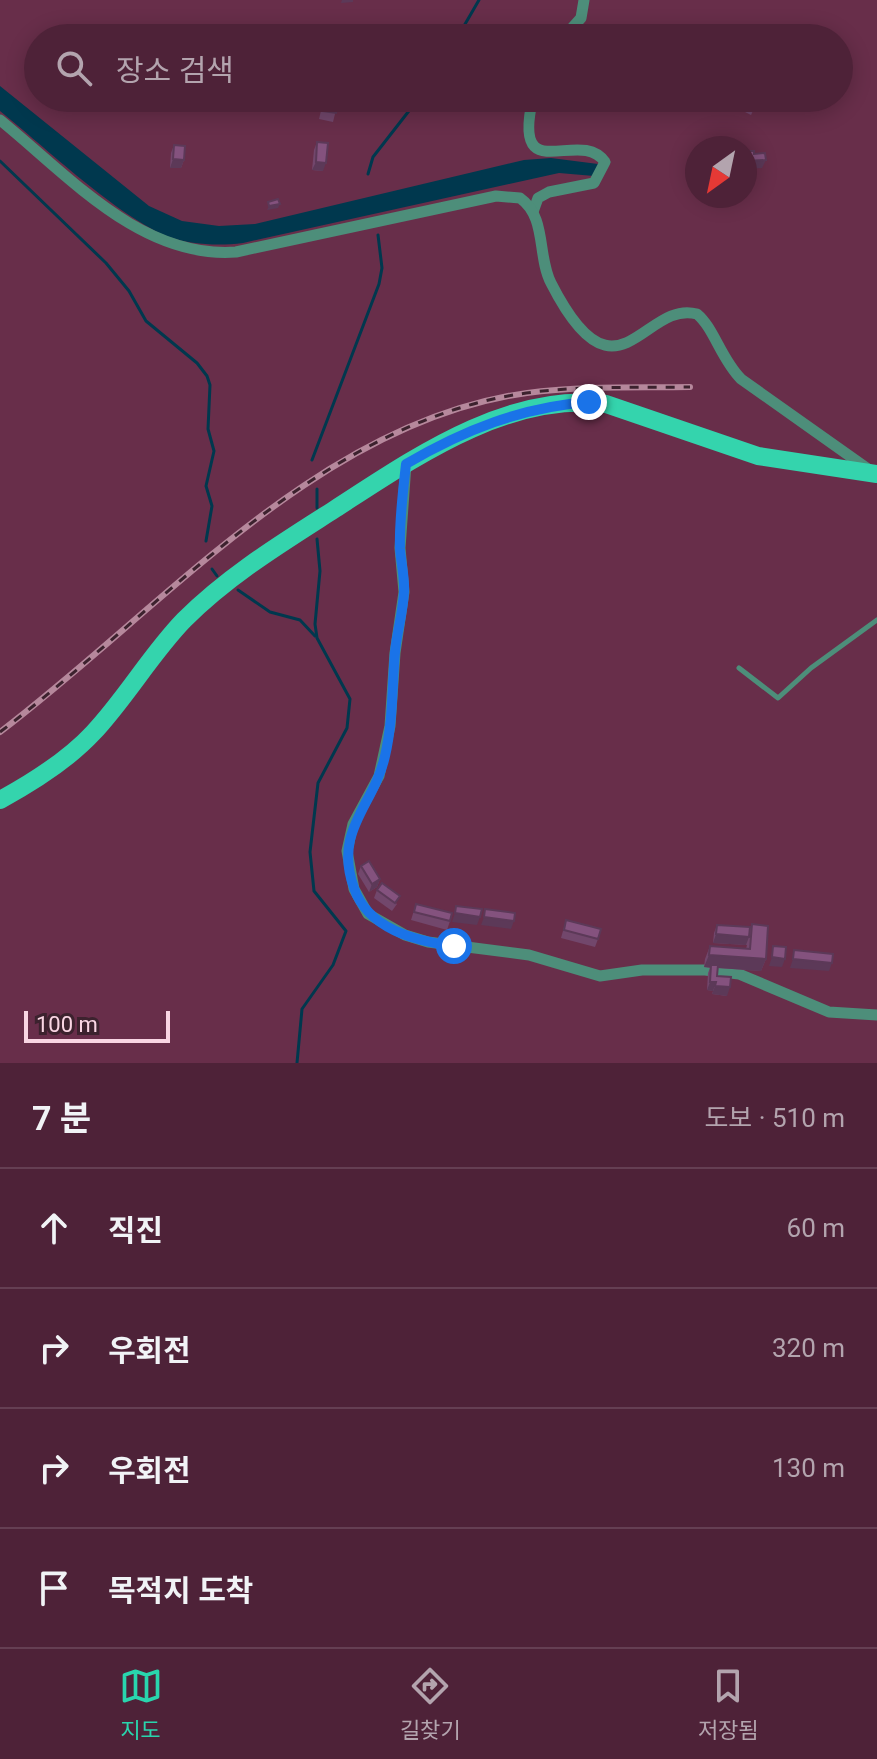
<!DOCTYPE html>
<html lang="ko">
<meta charset="utf-8">
<style>
:root{--surface:#4e2238;--page:#582f43;--text:#f1f3f6;--muted:#b3a4ae;--line:#653f53;--accent:#29d5ad}
body{margin:0;font-family:Roboto,"Noto Sans KR",sans-serif;background:var(--page);color:var(--text)}
.compass{position:absolute;left:685px;top:136px;width:72px;height:72px;border-radius:50%;background:var(--surface);box-shadow:0 4px 20px #0003;rotate:213deg}
.scale{position:absolute;left:24px;bottom:20px;width:146px;box-sizing:border-box;padding-left:8px;border:4px solid #f9d5e3;border-top:0;font-size:22px;line-height:28px;white-space:nowrap;color:#f9d5e3;-webkit-text-stroke:6px #3c222e;paint-order:stroke}
.stop{position:absolute;width:24px;height:24px;margin:-18px;border:6px solid #1a73e8;border-radius:50%;background:#fff}
.stop.end{background:#1a73e8;border-color:#fff;box-shadow:0 2px 8px #0008}
.list{margin:0;padding:0;list-style:none}
h2{display:flex;justify-content:space-between;align-items:center;height:104px;margin:0;padding:0 32px;font-size:34px}
h2 small{font-size:26px;font-weight:400;color:var(--muted)}
.list li{display:grid;grid-template-columns:52px 1fr auto;gap:24px;align-items:center;box-sizing:border-box;height:120px;padding:0 32px;border-top:2px solid var(--line)}
.list b{display:block;font-size:30px;white-space:nowrap}
.list em{font-size:26px;font-style:normal;color:var(--muted)}
.icon{flex:none;width:44px;height:44px;fill:none;stroke:currentColor;stroke-width:2;stroke-linecap:round;stroke-linejoin:round}
.map{position:relative;flex:none;width:877px;height:1063px;overflow:hidden}
.search{position:absolute;background:var(--surface);box-shadow:0 4px 20px #0003;left:24px;right:24px;top:24px;height:88px;display:flex;align-items:center;gap:20px;box-sizing:border-box;padding:0 28px;border-radius:44px;color:var(--muted);font-size:30px}
.sheet{height:584px;background:var(--surface)}
nav{display:flex;justify-content:space-around;align-items:center;box-sizing:border-box;height:112px;border-top:2px solid var(--line);background:var(--surface);font-size:22px;color:var(--muted)}
nav a{display:grid;justify-items:center;gap:4px}
nav .on{color:var(--accent)}
.map>svg:first-child{display:block}
</style>
<div class="map">
<svg width="877" height="1063" viewBox="0 0 877 1063">
<rect width="100%" height="100%" fill="#682e4a"/>
<path fill="#00384e" d="M0,86L149,206L182,221L219,226L255,224L524,160L551,158L598,164L594,176L559,173L243,243C219,246 192,245 169,237C118,217 45,147 0,111Z"/>
<g fill="none" stroke-linecap="round" stroke-linejoin="round">
<g stroke="#00384e" stroke-width="3">
<path d="M457,38L479,0"/>
<path d="M0,161L106,263L129,291L146,321L197,363L207,376L210,385L208,429L214,451L206,486L212,506L206,541"/>
<path d="M368,174L373,157L419,98"/>
<path d="M312,460L379,284L382,268L378,235"/>
<path d="M317,489V508"/>
<path d="M212,569L217,576"/>
<path d="M238,590L270,612L300,620L315,636"/>
<path d="M297,1063L302,1009L333,965L346,931L314,891L310,852L318,783L347,728L350,699L317,638L315,624L320,571L317,539"/>
</g>
<path stroke="#4d8e7a" stroke-width="5" d="M739,668L778,698L811,668L877,620"/>
<g stroke="#4d8e7a" stroke-width="11">
<path d="M563,38L581,18L584,0"/>
<path d="M533,98C511,191 580,126 605,162L594,183L549,192L538,198L533,212"/>
<path d="M0,120C69,176 141,259 236,252L496,196L520,198C547,217 537,256 551,283C617,413 644,299 697,314C714,328 721,359 741,379L868,469"/>
<path d="M406,464L400,548L404,592L395,653L390,726L379,776L353,824L347,851L354,889L368,914L405,935L428,942L529,955L600,976L642,970H705L739,974L829,1012L877,1015"/>
</g>
<path stroke="#34d4ad" stroke-width="18" d="M0,800C33,782 67,761 93,733C126,698 151,654 184,620C229,575 282,543 335,509C414,458 507,392 606,404L758,456L877,474"/>
<g stroke="#b6889c" stroke-width="6">
<path id="rail" d="M0,732C156,614 309,433 508,396C567,385 629,388 690,387"/>
</g>
<use href="#rail" stroke="#3c222e" stroke-width="3" stroke-dasharray="9" stroke-linecap="butt"/>
</g>
<g fill="#72476c">
<path d="M324,98H339L333,122L319,119Z"/>
<path d="M734,98H742L738,107L732,105Z"/>
<path d="M748,98H759L751,115L743,111Z"/>
<path d="M317,142L323,171L312,170L314,150Z"/>
<path d="M174,145L184,160L181,168H170L171,153Z"/>
<path d="M361,866L380,879L377,887L369,892L358,874Z"/>
<path d="M377,890L397,904L392,911L374,898Z"/>
<path d="M416,904L450,921L447,930L411,920Z"/>
<path d="M566,920L598,939L595,947L561,938Z"/>
<path d="M752,924L766,959L761,971L718,968L717,976L727,996L712,994L713,991L707,990L708,973L710,968L704,967L705,959L710,946L746,949L747,945L713,943L714,933L717,925L750,928Z"/>
</g>
<g fill="#5c3958">
<path d="M342,0H353V2L341,3Z"/>
<path d="M173,159L184,160L181,168H170Z"/>
<path d="M766,160L762,168L745,169V161Z"/>
<path d="M316,162L326,163L323,171L312,170Z"/>
<path d="M280,204L278,208L267,210L269,206Z"/>
<path d="M380,879L377,887L369,892L372,884Z"/>
<path d="M455,913L480,917L477,925L452,922Z"/>
<path d="M484,917L514,921L511,929L481,925Z"/>
<path d="M716,934L749,937L746,945L713,943Z"/>
<path d="M709,955L766,959L761,971L704,967Z"/>
<path d="M772,957L785,959L782,967L769,966Z"/>
<path d="M793,959L832,963L829,971L790,968Z"/>
<path d="M710,982H716L713,991L707,990Z"/>
<path d="M715,986L730,987L727,996L712,994Z"/>
</g>
<g fill="#84527e" stroke="#5c3958" stroke-width="2">
<path d="M325,98H339L336,113L322,111Z"/>
<path d="M748,98H758L754,106L746,102Z"/>
<path d="M317,142L328,143L326,163L316,162Z"/>
<path d="M174,145L185,146L184,160L173,159Z"/>
<path d="M745,151H754V154L765,153L766,160L745,161Z"/>
<path d="M278,199L280,204L269,206L268,202Z"/>
<path d="M369,861L380,879L372,884L361,866Z"/>
<path d="M382,883L400,896L395,903L377,890Z"/>
<path d="M416,904L452,913L450,921L414,912Z"/>
<path d="M456,906L482,909L480,917L455,913Z"/>
<path d="M485,909L515,913L514,921L484,917Z"/>
<path d="M566,920L601,929L598,939L564,930Z"/>
<path d="M752,924L768,926L766,959L709,955L710,946L750,949Z"/>
<path d="M717,925L750,927L749,937L716,934Z"/>
<path d="M773,946L786,947L785,959L772,957Z"/>
<path d="M794,950L833,954L832,963L793,959Z"/>
<path d="M711,965H718L717,976L731,977L730,987L715,986L716,982H710Z"/>
</g>
<g fill="none" stroke-linecap="round" stroke-linejoin="round">
<path stroke="#1a73e8" stroke-width="10" d="M454,946C415,941 368,929 354,888C333,830 374,806 385,756C393,722 392,687 395,652C397,632 403,612 404,592C405,578 401,563 400,549C399,521 403,492 406,464C464,430 522,407 589,402"/>
</g>
</svg>
<svg class="compass" viewBox="-18 -18 36 36"><path d="M0-13l5 13h-10z" fill="#e53935"/><path d="M0 13l5-13h-10z" fill="#b3a4ae"/></svg>
<div class="scale">100 m</div>
<div class="stop" style="left:454px;top:946px"></div>
<div class="stop end" style="left:589px;top:402px"></div>
<div class="search"><svg class="icon" aria-label="search" viewBox="0 0 24 24"><circle cx="10" cy="10" r="6"/><path d="M15 15l6 6"/></svg>장소 검색</div>
</div>
<section class="sheet">
<h2>7 분<small>도보 · 510 m</small></h2>
<ul class="list">
<li><svg class="icon" aria-label="ahead" viewBox="0 0 24 24"><path d="M12 20V5M6 11l6-6 6 6"/></svg><div><b>직진</b></div><em>60 m</em></li>
<li><svg class="icon" aria-label="right" viewBox="0 0 24 24"><path d="M7 20v-9h11M14 6l5 5-5 5"/></svg><div><b>우회전</b></div><em>320 m</em></li>
<li><svg class="icon" aria-label="right" viewBox="0 0 24 24"><path d="M7 20v-9h11M14 6l5 5-5 5"/></svg><div><b>우회전</b></div><em>130 m</em></li>
<li><svg class="icon" aria-label="arrive" viewBox="0 0 24 24"><path d="M6 21V4h12l-3 4 3 4H6"/></svg><div><b>목적지 도착</b></div></li>
</ul>
</section>
<nav>
<a class="on"><svg class="icon" aria-label="map" viewBox="0 0 24 24"><path d="M3 6l6-2 6 2 6-2v14l-6 2-6-2-6 2zM9 4v14M15 6v14"/></svg>지도</a>
<a><svg class="icon" aria-label="directions" viewBox="0 0 24 24"><path d="M12 3l9 9-9 9-9-9zM9 14v-3h6M13 9l2 2-2 2"/></svg>길찾기</a>
<a><svg class="icon" aria-label="saved" viewBox="0 0 24 24"><path d="M7 4h10v16l-5-4-5 4z"/></svg>저장됨</a>
</nav>
